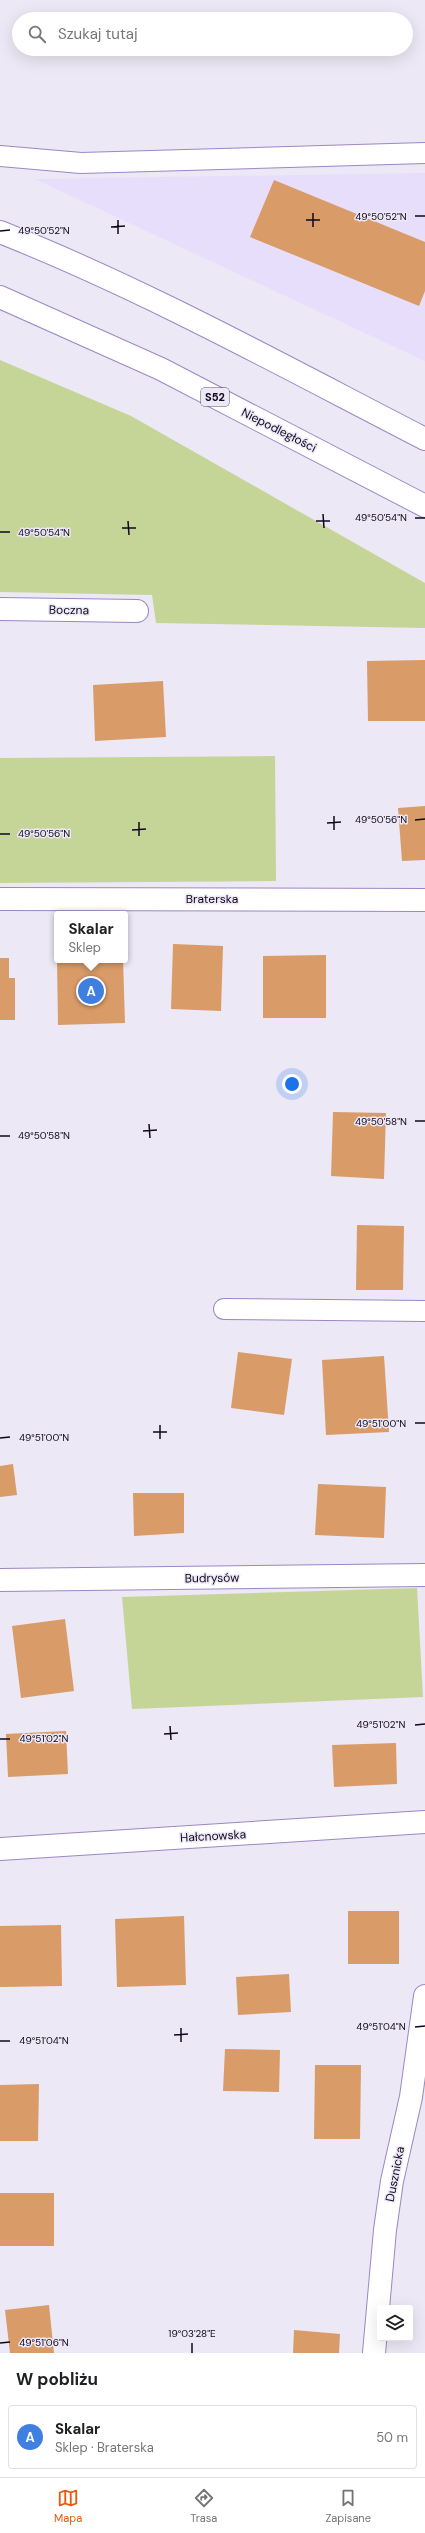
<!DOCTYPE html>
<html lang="pl">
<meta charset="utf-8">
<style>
:root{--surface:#fff;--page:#f6f6f6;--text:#202124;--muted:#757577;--line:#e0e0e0;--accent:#ea580c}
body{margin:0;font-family:"DM Sans",sans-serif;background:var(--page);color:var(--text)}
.controls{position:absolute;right:12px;bottom:12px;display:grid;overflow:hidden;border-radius:4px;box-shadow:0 4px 16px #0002}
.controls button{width:36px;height:36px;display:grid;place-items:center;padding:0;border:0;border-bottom:1px solid var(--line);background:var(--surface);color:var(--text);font:20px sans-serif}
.you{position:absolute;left:292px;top:1084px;width:14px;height:14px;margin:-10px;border:3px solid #fff;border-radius:50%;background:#1a73e8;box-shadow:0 0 0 6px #1a73e833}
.badge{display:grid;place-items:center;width:26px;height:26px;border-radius:50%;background:var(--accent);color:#fff;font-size:13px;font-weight:700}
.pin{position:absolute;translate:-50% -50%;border:2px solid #fff;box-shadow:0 1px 4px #0006}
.popup{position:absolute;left:54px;top:911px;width:74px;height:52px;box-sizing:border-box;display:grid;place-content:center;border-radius:4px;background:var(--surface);filter:drop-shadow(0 1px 3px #0005);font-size:13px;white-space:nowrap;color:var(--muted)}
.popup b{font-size:15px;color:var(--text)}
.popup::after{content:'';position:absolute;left:50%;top:100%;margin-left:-8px;border:8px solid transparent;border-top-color:var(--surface)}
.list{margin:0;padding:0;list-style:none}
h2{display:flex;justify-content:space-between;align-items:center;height:52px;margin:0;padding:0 16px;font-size:17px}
h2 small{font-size:13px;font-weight:400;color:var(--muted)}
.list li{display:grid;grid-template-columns:26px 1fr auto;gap:12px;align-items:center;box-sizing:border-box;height:64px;margin:0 8px 8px;padding:0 8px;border:1px solid var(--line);border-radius:4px}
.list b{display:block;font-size:15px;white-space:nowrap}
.list p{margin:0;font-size:13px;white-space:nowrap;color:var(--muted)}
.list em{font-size:13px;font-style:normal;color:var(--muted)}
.icon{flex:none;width:22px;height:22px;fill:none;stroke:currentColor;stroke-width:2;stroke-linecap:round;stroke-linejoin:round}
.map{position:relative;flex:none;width:425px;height:2353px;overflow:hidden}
.search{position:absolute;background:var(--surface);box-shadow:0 4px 16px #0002;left:12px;right:12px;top:12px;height:44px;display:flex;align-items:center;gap:10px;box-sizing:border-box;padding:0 14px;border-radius:22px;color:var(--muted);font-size:15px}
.sheet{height:124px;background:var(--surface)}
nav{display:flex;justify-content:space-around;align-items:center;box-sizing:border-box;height:56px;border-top:1px solid var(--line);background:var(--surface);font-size:11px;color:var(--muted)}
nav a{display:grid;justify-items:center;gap:2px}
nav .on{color:var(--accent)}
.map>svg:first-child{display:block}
</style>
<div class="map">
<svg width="425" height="2353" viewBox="0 0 425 2353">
<rect width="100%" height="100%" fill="#ece8f5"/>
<path fill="#e7defb" d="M425,173V361L35,179Z"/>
<g fill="#c5d597">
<path d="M0,360L131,416L425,583V628L156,623L152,595L0,592Z"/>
<path d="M275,756L276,881L0,883V758Z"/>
<path d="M417,1588L423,1697L132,1709L122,1597Z"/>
</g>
<g fill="#d99b68">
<path d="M274,180L425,242V291L419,306L250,237Z"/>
<path d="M425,660V721H368L367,661Z"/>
<path d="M163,681L166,737L95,741L93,685Z"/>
<path d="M425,806V860L402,861L398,808Z"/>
<path d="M173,944L223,946L221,1011L171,1009Z"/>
<path d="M326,955V1018H263V956Z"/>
<path d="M0,958H9V978H15V1020H0Z"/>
<path d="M57,960H123L125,1023L58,1025Z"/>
<path d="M333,1112L386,1113L384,1179L331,1176Z"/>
<path d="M357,1225L404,1226L403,1290H356Z"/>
<path d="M238,1352L292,1359L284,1415L231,1408Z"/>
<path d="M384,1356L389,1432L326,1435L322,1360Z"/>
<path d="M13,1464L17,1495L0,1497V1466Z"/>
<path d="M318,1484L386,1487L384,1538L315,1535Z"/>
<path d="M133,1493H184V1533L134,1536Z"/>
<path d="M65,1619L74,1691L21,1698L12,1626Z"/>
<path d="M66,1731L68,1774L8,1777L6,1734Z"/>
<path d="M396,1743L397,1784L334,1787L332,1745Z"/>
<rect x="348" y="1911" width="51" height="53"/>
<path d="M184,1916L186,1985L117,1987L115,1919Z"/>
<path d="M61,1925L62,1986L0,1987V1926Z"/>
<path d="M289,1974L291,2012L238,2015L236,1977Z"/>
<path d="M225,2049L280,2050L279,2092L223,2091Z"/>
<path d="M315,2065H361L360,2139H314Z"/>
<path d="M39,2084L38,2141H0V2085Z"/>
<rect x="0" y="2193" width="54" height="53"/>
<path d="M49,2305L54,2353H10L5,2310Z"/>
<path d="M294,2330L340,2334L339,2353H293Z"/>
</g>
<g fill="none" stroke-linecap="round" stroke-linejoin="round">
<g stroke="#9c87c4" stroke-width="22">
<g id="service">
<path d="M0,156L81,163L425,153"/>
<path d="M224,1309L425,1311"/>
</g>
</g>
<g stroke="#9c87c4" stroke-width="24">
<g id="minor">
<path d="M0,609L137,611"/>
<path d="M0,899L425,900"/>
<path d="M0,1580L425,1575"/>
<path d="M374,2353L385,2230L392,2181L411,2097L425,1996"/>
</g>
</g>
<g stroke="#9c87c4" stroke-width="24">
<path id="tertiary" d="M0,1849L425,1822"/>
</g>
<g stroke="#9c87c4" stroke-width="24">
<g id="motorway">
<path d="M0,232C146,290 285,367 425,439"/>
<path d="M0,297L161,369L425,506"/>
</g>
</g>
<use href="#service" stroke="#fff" stroke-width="20"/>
<use href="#minor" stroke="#fff" stroke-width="22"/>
<use href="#tertiary" stroke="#fff" stroke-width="22"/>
<use href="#motorway" stroke="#fff" stroke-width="22"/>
</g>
<path fill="none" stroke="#10071d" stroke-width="1.5" d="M313,213V227M415,216H425M118,220V234M306,220H320M111,227L125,226M0,231L10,230M323,514L324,528M415,518H425M128,521L129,535M316,521H330M122,528H136M0,532H10M334,816V830M415,820L425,819M139,822V836M327,823L341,822M132,830L146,829M0,834H10M415,1121H425M149,1124L150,1138M143,1131L157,1130M0,1136H10M415,1423H425M160,1425V1439M153,1432H167M0,1438L10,1437M415,1725L425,1724M170,1726L171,1740M164,1734L178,1733M0,1739H10M415,2027L425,2026M181,2028V2042M174,2035L188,2034M0,2041H10M0,2343L10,2342M192,2343V2353"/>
<g text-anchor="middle" stroke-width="3" stroke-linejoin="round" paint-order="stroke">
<rect fill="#ece8f5" stroke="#524a5e" stroke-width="1" x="201" y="388" width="28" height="18" rx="3"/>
<g font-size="11" font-weight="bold" fill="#10071d">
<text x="215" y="401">S52</text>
</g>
<g font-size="12" fill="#10071d" stroke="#ece8f5">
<text transform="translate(279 430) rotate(27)" y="4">Niepodległości</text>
<text transform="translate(69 610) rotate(1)" y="4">Boczna</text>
<text x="212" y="903">Braterska</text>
<text transform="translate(212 1578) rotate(-1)" y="4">Budrysów</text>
<text transform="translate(213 1836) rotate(-3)" y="4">Hałcnowska</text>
<text transform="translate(395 2174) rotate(-79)" y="4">Dusznicka</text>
</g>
</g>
<g font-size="10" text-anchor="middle" fill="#10071d" stroke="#ece8f5" stroke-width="3" stroke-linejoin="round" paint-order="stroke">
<text x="381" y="220">49°50'52"N</text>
<text x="44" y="234">49°50'52"N</text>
<text x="381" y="521">49°50'54"N</text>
<text x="44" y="536">49°50'54"N</text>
<text x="381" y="823">49°50'56"N</text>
<text x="44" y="837">49°50'56"N</text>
<text x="381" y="1125">49°50'58"N</text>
<text x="44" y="1139">49°50'58"N</text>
<text x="381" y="1427">49°51'00"N</text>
<text x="44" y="1441">49°51'00"N</text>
<text x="381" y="1728">49°51'02"N</text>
<text x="44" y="1742">49°51'02"N</text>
<text x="381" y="2030">49°51'04"N</text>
<text x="44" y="2044">49°51'04"N</text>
<text x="192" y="2337">19°03'28"E</text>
<text x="44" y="2346">49°51'06"N</text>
</g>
</svg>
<div class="controls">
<button><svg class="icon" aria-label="layers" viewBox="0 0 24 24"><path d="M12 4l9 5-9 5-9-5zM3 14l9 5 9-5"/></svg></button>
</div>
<div class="you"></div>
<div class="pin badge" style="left:91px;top:991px;background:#3f7fe0">A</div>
<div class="popup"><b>Skalar</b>Sklep</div>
<div class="search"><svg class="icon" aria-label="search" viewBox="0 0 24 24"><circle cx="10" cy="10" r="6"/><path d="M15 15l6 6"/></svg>Szukaj tutaj</div>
</div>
<section class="sheet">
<h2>W pobliżu<small></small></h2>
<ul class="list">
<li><span class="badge" style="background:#3f7fe0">A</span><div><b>Skalar</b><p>Sklep · Braterska</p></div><em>50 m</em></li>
</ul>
</section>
<nav>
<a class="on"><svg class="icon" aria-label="map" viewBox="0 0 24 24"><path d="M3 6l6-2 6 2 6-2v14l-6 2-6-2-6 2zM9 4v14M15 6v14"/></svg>Mapa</a>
<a><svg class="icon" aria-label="directions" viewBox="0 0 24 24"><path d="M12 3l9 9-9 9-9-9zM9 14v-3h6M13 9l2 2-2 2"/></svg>Trasa</a>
<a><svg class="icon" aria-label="saved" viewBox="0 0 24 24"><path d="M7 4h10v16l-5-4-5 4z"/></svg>Zapisane</a>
</nav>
